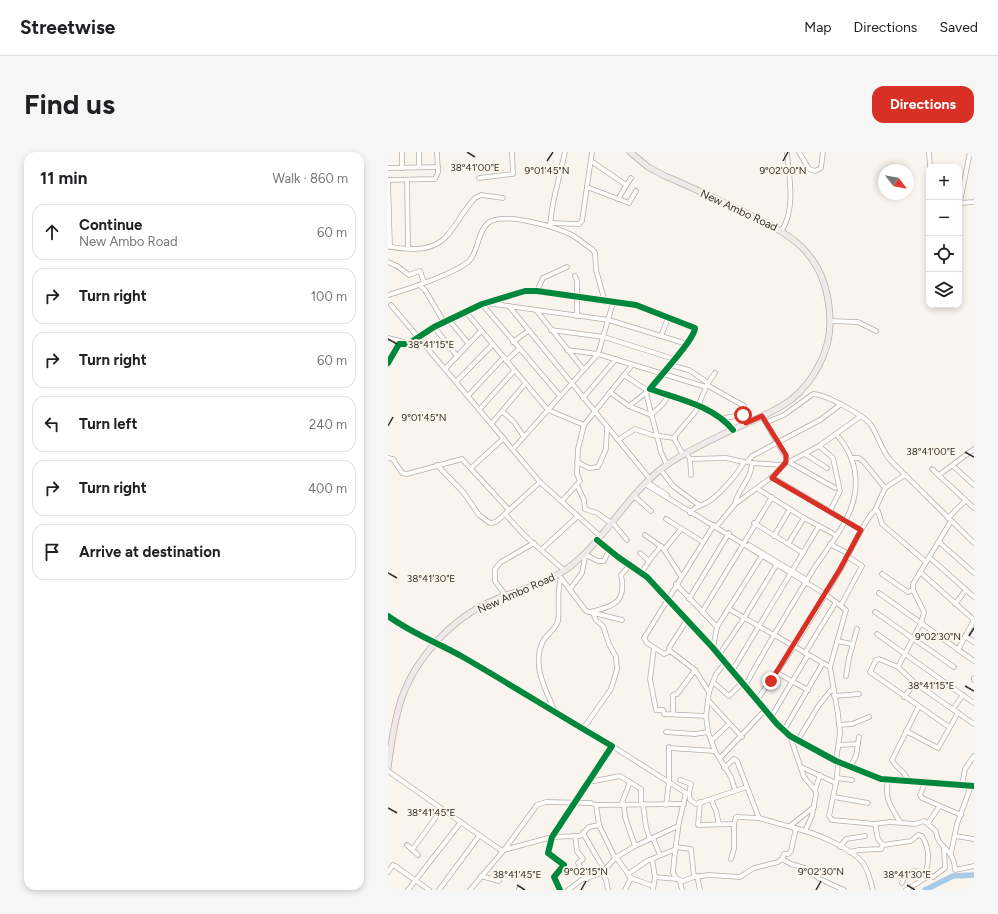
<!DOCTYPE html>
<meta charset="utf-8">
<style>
:root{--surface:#fff;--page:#f6f6f6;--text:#202124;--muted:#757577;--line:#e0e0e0;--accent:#d93025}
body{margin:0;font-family:Figtree,sans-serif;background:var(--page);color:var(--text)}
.controls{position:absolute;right:12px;top:12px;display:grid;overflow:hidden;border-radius:8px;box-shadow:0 2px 6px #0003}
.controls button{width:36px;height:36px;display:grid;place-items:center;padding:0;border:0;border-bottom:1px solid var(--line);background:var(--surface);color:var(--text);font:20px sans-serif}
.compass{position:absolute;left:490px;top:12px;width:36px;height:36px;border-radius:50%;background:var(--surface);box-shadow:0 2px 6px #0003;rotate:121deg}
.stop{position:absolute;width:12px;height:12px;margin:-9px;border:3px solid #d93025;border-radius:50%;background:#fff}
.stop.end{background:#d93025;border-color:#fff;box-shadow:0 1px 4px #0008}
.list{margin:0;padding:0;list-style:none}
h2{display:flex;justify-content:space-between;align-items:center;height:52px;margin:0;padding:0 16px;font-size:17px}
h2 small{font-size:13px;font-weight:400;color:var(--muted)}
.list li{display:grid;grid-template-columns:26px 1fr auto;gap:12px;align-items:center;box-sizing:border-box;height:56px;margin:0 8px 8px;padding:0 8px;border:1px solid var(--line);border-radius:12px}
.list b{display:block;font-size:15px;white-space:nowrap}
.list p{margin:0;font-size:13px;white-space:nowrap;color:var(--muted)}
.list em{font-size:13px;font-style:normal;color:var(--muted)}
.icon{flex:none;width:22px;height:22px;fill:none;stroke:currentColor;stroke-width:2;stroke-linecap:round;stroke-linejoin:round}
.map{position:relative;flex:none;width:586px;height:738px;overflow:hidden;border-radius:12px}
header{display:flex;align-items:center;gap:24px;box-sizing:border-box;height:56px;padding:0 20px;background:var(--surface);border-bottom:1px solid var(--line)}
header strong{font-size:19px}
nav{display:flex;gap:22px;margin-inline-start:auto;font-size:14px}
.intro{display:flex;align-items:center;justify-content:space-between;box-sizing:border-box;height:96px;padding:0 24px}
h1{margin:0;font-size:28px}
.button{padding:10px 18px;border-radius:12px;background:var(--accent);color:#fff;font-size:14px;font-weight:700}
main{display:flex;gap:24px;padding:0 24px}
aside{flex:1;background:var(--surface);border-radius:12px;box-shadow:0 2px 6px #0003}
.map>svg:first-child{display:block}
</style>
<header>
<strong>Streetwise</strong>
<nav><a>Map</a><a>Directions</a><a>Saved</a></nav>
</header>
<div class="intro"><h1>Find us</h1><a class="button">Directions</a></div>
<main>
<aside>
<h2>11 min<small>Walk · 860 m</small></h2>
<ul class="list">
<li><svg class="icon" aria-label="ahead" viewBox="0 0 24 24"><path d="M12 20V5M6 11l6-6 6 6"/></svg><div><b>Continue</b><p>New Ambo Road</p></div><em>60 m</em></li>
<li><svg class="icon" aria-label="right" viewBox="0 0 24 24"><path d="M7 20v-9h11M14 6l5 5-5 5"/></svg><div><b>Turn right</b></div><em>100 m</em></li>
<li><svg class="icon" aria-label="right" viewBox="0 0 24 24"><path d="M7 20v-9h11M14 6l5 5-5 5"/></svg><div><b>Turn right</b></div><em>60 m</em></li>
<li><svg class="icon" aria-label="left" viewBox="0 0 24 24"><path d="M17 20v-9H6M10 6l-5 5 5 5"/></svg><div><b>Turn left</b></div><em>240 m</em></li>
<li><svg class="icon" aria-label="right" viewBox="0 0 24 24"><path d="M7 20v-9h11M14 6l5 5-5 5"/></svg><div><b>Turn right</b></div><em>400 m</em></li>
<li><svg class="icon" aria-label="arrive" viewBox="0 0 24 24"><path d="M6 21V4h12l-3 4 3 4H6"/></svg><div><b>Arrive at destination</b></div></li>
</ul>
</aside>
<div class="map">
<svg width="586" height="738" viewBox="0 0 586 738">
<rect width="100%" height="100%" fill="#f9f4ee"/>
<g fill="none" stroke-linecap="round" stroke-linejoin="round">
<path stroke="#a8c9e7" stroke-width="5.5" d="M537,738L565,724L586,723"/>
<g stroke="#b2afaa" stroke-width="5.5">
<g id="minor">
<path d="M31,0V15"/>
<path d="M411,0L421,17L427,19L433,16L435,0"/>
<path d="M541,0L542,15"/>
<path d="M203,9L238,33"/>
<path d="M0,16L50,15"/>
<path d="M14,16V0"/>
<path d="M91,26L125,22L124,0"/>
<path d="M0,28L47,27L50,20L49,0"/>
<path d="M0,28L2,95"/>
<path d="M19,28L20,96"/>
<path d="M199,35L241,51L248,39"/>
<path d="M230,47L243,26"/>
<path d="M572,50L582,0"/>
<path d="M571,51L586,50"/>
<path d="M163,71L191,72L194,69L204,0"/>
<path d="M162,72L165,51L177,0"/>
<path d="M394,78C408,55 401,25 399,0"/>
<path d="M0,94C9,97 16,96 24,97C63,98 65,69 87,46L93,43L115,46"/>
<path d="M0,110L9,114L21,123L32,119L36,130"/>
<path d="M187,124L189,129V164"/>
<path d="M31,133L37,138L56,170"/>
<path d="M149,139L155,126L179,115"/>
<path d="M0,143C18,138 68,121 81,109C91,99 89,80 100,71C115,59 168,75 184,83C191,87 197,93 204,97L207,101L208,118L217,150"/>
<path d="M98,151L221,168L299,192"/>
<path d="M94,152L172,244"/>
<path d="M3,153L152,330L212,384"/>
<path d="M121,154L262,327"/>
<path d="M148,158L196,218"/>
<path d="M77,159L160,258L196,273"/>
<path d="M61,168L80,191"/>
<path d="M443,169L470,170L488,179"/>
<path d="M46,175L69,204"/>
<path d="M163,178L216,185L286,207"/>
<path d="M273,184L280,166"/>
<path d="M0,186L16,190"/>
<path d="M125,190L140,179"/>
<path d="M179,198L210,202L318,235L308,259L287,284V288L295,303"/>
<path d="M118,209L131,197"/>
<path d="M0,211L11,192H20L46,175L94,152L137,139H149L248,153L307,176C307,187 271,225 262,237C291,247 326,254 345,278"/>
<path d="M282,213L301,218L320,231"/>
<path d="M57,217L93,179"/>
<path d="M236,223L260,239"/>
<path d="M68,230L104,193"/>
<path d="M320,231L327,221"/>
<path d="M319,233L356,254L355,263L359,271"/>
<path d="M223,241L241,254L259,240"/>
<path d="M258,241L273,300L279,313"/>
<path d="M80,244L115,206"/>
<path d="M195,246L228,207"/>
<path d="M241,254L263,263L274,253L281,243"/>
<path d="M91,258L126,219"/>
<path d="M114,259L126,270L136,285"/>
<path d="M374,264L399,307L396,313L384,325"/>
<path d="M336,266L355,263"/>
<path d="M379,270L396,263L425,242C437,242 477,264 483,273C491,285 493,298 503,309L586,391"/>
<path d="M104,271L137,232"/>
<path d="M230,288L247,277L264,283L286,286"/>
<path d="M431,294L445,306L452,339L442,359"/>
<path d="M125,297L210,202L225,151"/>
<path d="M298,301L302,307L338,306L356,310C349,323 332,342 320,350C312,355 309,352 302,361"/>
<path d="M417,302L439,316"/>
<path d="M0,306L5,307L14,321L19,322L74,307L121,358"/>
<path d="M465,306H471L475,309L497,336"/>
<path d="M302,307L303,323"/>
<path d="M189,310L201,316L210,315L218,297L219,276"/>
<path d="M359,310L364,304L432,268L452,253"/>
<path d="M398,310H401L431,294L473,264"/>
<path d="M401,310L447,336"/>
<path d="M363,311L396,313"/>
<path d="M49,313L76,341L91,363L102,371L108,370L152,330"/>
<path d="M565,314L586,333"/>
<path d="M83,316L116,286"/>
<path d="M544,317L586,356"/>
<path d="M273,318L285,334L311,353"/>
<path d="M551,323L586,297"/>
<path d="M259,330L279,343"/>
<path d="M257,332L437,442L458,458L442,515L450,562L452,581L448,609"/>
<path d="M189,333L196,348L197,357L209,361L223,371"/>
<path d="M370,337L416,366L448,383"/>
<path d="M246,344L263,359"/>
<path d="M174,349L192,329L189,322L190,297L196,273L244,213"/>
<path d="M347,352C350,336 363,329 364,311"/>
<path d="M487,358L497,336L517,323"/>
<path d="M117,362L136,383L177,419"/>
<path d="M560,366L577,349"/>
<path d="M278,367L315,390"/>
<path d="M563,369L525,432V438L536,460L533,471L510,515L527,531L586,572"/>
<path d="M224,370L239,388"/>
<path d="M366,371L415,401"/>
<path d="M329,374L347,352L384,325L473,378"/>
<path d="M257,383L275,396L293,424"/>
<path d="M386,384L402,357"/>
<path d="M209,388L230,405L259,425L325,496L389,572L402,584L448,609L493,627L586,634"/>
<path d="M551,390L586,421"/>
<path d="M400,392L416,366"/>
<path d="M442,392L461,402"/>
<path d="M361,393L419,428"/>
<path d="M154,397L190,364"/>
<path d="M276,398L293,377"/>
<path d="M252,401L261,409"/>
<path d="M198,403L210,409H216L221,398"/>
<path d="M541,405L586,445"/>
<path d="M254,420L261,409L273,394"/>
<path d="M532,420L586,468"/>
<path d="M494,422L520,440L525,438"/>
<path d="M173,426L198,459L234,468"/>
<path d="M288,432L329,475"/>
<path d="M182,437L194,421L198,400"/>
<path d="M491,441L586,509"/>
<path d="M118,444L107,429V417L113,410L146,391"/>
<path d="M301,447L341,381"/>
<path d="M567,452L578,438"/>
<path d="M453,453L474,414L460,405"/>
<path d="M341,457L442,515"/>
<path d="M202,460C225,454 239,451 233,423L242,413"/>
<path d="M314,460L384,345"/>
<path d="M487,460L566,515"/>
<path d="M0,464C23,481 50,491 75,505C125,534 174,565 224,594L164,685L160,701L176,713L166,725L172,738"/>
<path d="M299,468L281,496L282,499L307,518L321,540"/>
<path d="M489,482L586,551"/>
<path d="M577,484L586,490"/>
<path d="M449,489L464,492"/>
<path d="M266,496L262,527L268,558H275L276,562L318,564"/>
<path d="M325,496L329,475L375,402"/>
<path d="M570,498L586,468"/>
<path d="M282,499L276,502L259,491L256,486L326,373"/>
<path d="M417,501L448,450"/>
<path d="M331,503L356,466L389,412"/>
<path d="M337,511L328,522L321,540L318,564L320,580L327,599L343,625L347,638"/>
<path d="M510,515L491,507L488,508L482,520L561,575"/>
<path d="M344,519L431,374"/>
<path d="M389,521L420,538"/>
<path d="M458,524L461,506L469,477"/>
<path d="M586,526V528"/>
<path d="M325,530L341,544L354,531"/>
<path d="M357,534C378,495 402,456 425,418C440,395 463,369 467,341C470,317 463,299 448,282"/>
<path d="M446,544L471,542"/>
<path d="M516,545L527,531"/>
<path d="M369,547C402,505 428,458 455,413C465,395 472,376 485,360L490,359L494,372L538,410"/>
<path d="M320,548L354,585"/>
<path d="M565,557L575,543"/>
<path d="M167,560C158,538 143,513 155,489C159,482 168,477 170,469C172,455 168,440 173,426"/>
<path d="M285,561V543L289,542L307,518"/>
<path d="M383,565L420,503"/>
<path d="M451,573L464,572L481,565"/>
<path d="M195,577L223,537L229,517L228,505L221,492L215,474L208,468L205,461"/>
<path d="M396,578L435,511"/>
<path d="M518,579L550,596L570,561"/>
<path d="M278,580L307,582L320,580"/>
<path d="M402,584L416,625L427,638L428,642L424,664L417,679C434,684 464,697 475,711C480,718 483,730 485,738"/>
<path d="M324,588L341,572"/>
<path d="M410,588L431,553L445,536"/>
<path d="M451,593L470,592"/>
<path d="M224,594L298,641L291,670L286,708L285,721L289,727L295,729L306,725L321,723L352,725L366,716L390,710L394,707L403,712L417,716L432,727L456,738"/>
<path d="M281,596L327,599"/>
<path d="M332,606L378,557"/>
<path d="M450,610L449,626L441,664L444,668L487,672L502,670L527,672L536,669L548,679C549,697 566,695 567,718L586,714"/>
<path d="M413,615L448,631"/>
<path d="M462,615L468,604L471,585"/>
<path d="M336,616L346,607L349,609L371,666"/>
<path d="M0,619L114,699"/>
<path d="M449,626L464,628"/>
<path d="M292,628L303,632L301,641L302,648L308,652L359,635"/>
<path d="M500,629C496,646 503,655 512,670"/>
<path d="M201,630L232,624L253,637V652"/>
<path d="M521,630C517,618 508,617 504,608L530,556"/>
<path d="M537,631L532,643L534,646L573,663"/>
<path d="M574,633L577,617L586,604"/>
<path d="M427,638L432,623"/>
<path d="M446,645L480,651"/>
<path d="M323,647L328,659L331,672"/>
<path d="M312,650L310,673L346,672"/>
<path d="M236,652L237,665L247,694"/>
<path d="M255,652L258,675L262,687"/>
<path d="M208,653L296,652"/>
<path d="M233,653L242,630"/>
<path d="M278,653L281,630V595"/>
<path d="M540,671L551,655"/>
<path d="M402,674L426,655"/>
<path d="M195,681L217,719"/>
<path d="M187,684L189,699L195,707L190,711L199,727"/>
<path d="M567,684L586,687"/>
<path d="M265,686L272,703"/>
<path d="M19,693L30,703"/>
<path d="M495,693L523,689L530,683L534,684C541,695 542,709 537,721L545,725L557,716L556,696"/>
<path d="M288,695L303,697L306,725"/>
<path d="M452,695L458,687L477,684"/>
<path d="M24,698L54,657"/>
<path d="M116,698L164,685L192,684L201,675L211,673"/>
<path d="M462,700L471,698L493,697L495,693L490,687L487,672"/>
<path d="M563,701L569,672L583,634"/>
<path d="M228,705L243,726L265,734"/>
<path d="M264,707L267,725L265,738"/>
<path d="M343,707L346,697V672L348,665L371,666L417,679"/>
<path d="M394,707L396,702H400L403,699L408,676"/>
<path d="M0,720L5,713L7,714L41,738"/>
<path d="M214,721L218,728L220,738"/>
<path d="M240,722L259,709L288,697"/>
<path d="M93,724L111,729"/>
<path d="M309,724L312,738"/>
<path d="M267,725L289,727"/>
<path d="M292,729L294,738"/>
<path d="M514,731C517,719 525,717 537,721"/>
<path d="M131,737L132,738"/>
<path d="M20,738L73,670"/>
<path d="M51,738L91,684"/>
<path d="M82,738L116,698L149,653L158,650L203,651L208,653L211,673L227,706"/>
<path d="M180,738L195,727L214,721L227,706L247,694L290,674"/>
<path d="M237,738L243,726"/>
<path d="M518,738L541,724"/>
</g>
</g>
<g stroke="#bcafae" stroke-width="7">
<path id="major" d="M0,615C3,592 6,570 13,548C28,505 64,466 106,448C133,437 160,432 184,413C220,384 241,339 280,312C304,296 331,284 357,272C373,265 390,258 404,247C427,228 443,197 442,168C440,100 402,81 347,56C324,45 301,34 277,24L260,15L242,0"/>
</g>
<use href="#minor" stroke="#fefdfc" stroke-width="4"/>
<use href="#major" stroke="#f0e9ea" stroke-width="5.5"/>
<g stroke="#fdf5ea" stroke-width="8">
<g id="cycleway">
<path d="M0,211L11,192H20L46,175L94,152L137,139H149L248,153L307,176C307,187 271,225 262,237C291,247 326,254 345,278"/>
<path d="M209,388L230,405L259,425L325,496L389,572L402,584L448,609L493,627L586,634"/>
<path d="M0,464C23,481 50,491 75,505C125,534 174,565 224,594L164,685L160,701L176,713L166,725L172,738"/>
</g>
</g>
<use href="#cycleway" stroke="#00873e" stroke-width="6"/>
</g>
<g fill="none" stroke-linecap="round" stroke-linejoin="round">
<path stroke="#d93025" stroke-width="5" d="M355,263L358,271L374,264L398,303V310L384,326L473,378L452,417L383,529"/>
</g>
<path fill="none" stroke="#322f2b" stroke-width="1.5" d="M79,0L87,5M159,9L165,0M395,9L400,0M0,187L9,192M0,274L5,265M577,300L586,305M0,421L9,426M581,484L586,476M577,534L586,539M0,656L9,661M129,733L137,738M519,733L527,738M193,738L198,729M428,738L433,729"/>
<g text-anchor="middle" stroke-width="4" stroke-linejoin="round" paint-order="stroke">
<g font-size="11" fill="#322f2b" stroke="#fdf5ea">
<text transform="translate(351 58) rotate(25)" y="4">New Ambo Road</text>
<text transform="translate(128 441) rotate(-24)" y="4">New Ambo Road</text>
</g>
</g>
<g font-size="10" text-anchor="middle" fill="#322f2b" stroke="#fdf5ea" stroke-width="4" stroke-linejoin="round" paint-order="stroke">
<text x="87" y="19">38°41'00"E</text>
<text x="159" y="22">9°01'45"N</text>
<text x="395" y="22">9°02'00"N</text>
<text x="43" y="196">38°41'15"E</text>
<text x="36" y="269">9°01'45"N</text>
<text x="543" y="303">38°41'00"E</text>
<text x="43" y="430">38°41'30"E</text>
<text x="550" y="488">9°02'30"N</text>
<text x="543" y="537">38°41'15"E</text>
<text x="43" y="664">38°41'45"E</text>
<text x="198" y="723">9°02'15"N</text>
<text x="433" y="723">9°02'30"N</text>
<text x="129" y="726">38°41'45"E</text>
<text x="519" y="726">38°41'30"E</text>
</g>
</svg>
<div class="controls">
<button>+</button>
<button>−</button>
<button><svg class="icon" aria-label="locate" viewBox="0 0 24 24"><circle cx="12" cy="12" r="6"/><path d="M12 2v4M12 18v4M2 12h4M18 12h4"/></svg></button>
<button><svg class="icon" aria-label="layers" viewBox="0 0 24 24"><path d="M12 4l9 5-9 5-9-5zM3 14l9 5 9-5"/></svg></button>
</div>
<svg class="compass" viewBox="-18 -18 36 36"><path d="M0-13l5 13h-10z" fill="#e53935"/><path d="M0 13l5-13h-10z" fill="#757577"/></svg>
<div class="stop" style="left:355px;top:263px"></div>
<div class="stop end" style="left:383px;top:529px"></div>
</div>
</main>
